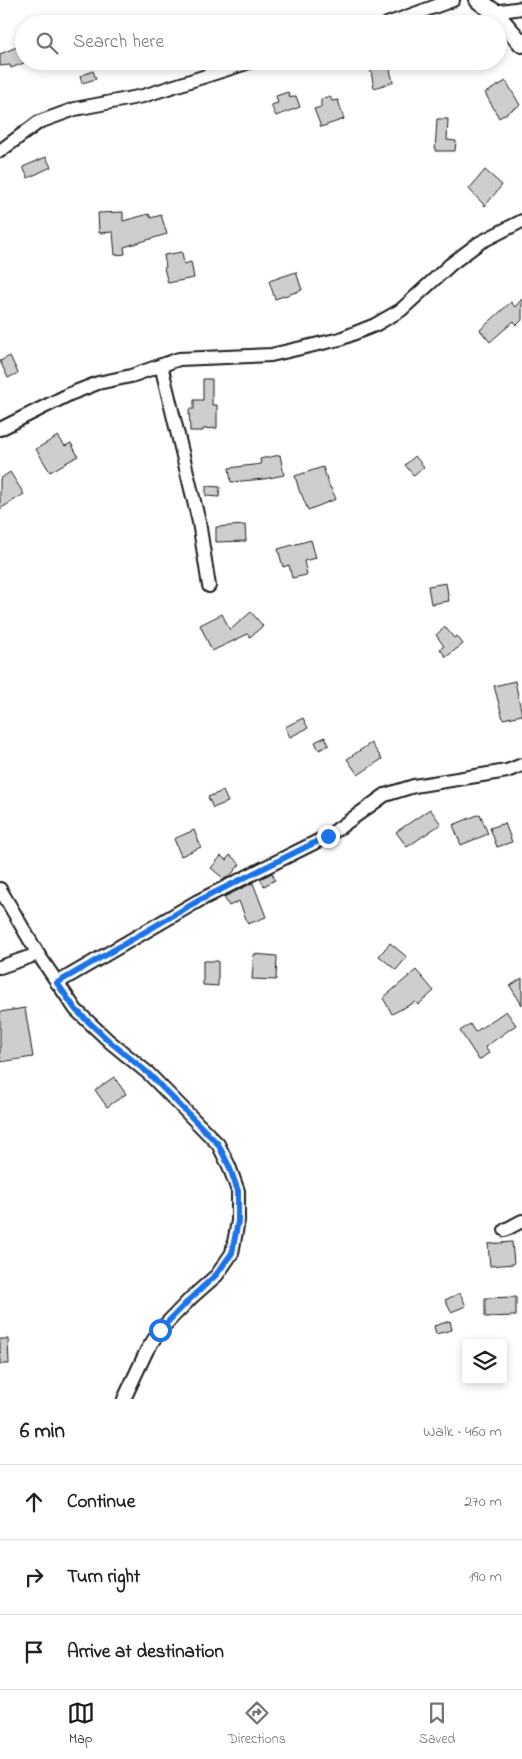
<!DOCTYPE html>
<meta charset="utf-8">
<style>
:root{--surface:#fff;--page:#f2f2f2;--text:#202124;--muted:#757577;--line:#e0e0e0;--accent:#1c1c1c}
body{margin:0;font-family:"Indie Flower",sans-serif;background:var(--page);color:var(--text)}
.controls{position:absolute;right:15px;bottom:15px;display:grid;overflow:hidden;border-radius:5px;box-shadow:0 2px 8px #0003}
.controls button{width:45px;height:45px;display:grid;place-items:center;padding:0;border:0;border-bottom:1px solid var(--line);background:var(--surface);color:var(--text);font:25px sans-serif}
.stop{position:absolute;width:15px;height:15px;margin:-11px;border:4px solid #1a73e8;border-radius:50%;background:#fff}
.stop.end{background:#1a73e8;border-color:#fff;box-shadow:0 1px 5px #0008}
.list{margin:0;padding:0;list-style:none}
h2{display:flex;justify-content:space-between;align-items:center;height:65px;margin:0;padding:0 20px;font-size:21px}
h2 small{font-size:16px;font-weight:400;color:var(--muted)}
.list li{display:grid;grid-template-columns:32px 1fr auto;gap:15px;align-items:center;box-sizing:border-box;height:75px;padding:0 20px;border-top:1px solid var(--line)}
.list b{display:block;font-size:19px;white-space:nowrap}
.list em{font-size:16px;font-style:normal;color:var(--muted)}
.icon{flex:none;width:28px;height:28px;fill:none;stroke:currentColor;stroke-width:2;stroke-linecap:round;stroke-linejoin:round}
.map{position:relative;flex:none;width:522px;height:1399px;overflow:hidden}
.search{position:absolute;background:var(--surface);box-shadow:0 2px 8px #0003;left:15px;right:15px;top:15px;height:55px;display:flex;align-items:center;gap:12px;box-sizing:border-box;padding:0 18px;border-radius:28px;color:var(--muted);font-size:19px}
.sheet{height:290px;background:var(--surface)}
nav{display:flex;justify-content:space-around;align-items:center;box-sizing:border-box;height:70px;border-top:1px solid var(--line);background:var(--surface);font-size:14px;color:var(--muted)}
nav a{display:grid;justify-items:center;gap:2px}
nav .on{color:var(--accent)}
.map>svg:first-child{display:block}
</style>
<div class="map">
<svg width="522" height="1399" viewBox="0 0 522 1399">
<rect width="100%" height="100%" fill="#fff"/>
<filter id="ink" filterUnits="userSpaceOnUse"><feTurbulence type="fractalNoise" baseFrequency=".02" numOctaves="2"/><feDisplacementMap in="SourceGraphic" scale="10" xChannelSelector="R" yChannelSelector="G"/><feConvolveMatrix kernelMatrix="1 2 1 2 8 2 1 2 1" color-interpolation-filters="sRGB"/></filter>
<g filter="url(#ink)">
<g fill="#cecece" stroke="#1c1c1c">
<path d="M24,44V63L11,68L10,65L0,66V54Z"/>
<path d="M369,61H388L393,82L374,88Z"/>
<path d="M93,71L96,79L82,83L80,76Z"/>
<path d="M506,81L520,105L499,118L485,93Z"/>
<path d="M288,92L290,98L296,96L300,107L276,116L271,105L278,103L276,96Z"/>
<path d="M330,96L332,101L338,100L344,119L321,127L314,109L321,107V99Z"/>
<path d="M437,119H448L447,140L456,141L455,151H435Z"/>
<path d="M46,157L51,167L28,178L23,167Z"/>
<path d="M485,170L502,185L485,206L469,189Z"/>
<path d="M123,212V221L149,214L151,218L161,215L167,234L124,247L125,254L115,255L113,232L99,233L98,213Z"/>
<path d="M182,252L184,264L191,262L194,278L168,283L164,268L166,267L164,255Z"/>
<path d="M296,272L302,290L275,299L269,281Z"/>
<path d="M522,299V320L517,325L514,321L490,342L480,330L511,302L515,307Z"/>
<path d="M10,356L18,373L8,378L0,361Z"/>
<path d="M203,379H212V405H217V428L203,429V431H190L189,409H194V400H203Z"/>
<path d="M58,436L65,446L71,443L78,456L50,472L36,449Z"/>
<path d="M280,455L284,475L264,479L231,482L229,468L261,464L260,459Z"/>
<path d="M415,456L424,467L414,476L405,465Z"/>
<path d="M323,467L330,488H331L336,499L308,510L301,493H300L295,476Z"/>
<path d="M10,472L24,494L0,509V479Z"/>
<path d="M206,486L220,487L219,497L206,496Z"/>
<path d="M245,525L246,541L216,542V527Z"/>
<path d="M311,540L316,558L304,561L307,575L292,578L289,565L283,567L278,549Z"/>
<path d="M446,583L449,601L431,604L428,586Z"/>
<path d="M251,612L263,626L250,637L248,634L212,651L200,625L222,614L230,630Z"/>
<path d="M445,627L454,638L457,636L463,644L446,657L440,649L444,646L436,635Z"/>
<path d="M515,681L522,715L503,719L494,686Z"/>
<path d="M303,718L308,728L290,737L285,727Z"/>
<path d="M325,737L329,745L319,750L315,742Z"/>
<path d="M371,743L382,759L358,775L347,759Z"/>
<path d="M223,791L228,802L213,808L208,797Z"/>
<path d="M430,809L441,824L407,847L396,832Z"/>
<path d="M480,814L488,834L461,845L453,825Z"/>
<path d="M505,823L512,842L497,847L490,828Z"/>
<path d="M194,830L201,847L181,856L174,839Z"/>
<path d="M230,855L240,864L230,876L224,879L211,868L221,856L226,860Z"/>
<path d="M272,873L275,880L264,886L260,879Z"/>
<path d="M253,883L266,917L248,924L239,901L229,906L224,897Z"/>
<path d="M390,943L407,957L396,970L379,956Z"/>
<path d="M254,954L277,956L276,980L252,979Z"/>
<path d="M203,961H218V986L203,985Z"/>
<path d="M416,970L434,991L418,1005L415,1002L392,1014L383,998Z"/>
<path d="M522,978V1005L510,986Z"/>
<path d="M25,1008L33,1057L0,1062V1012Z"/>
<path d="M506,1011L516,1025L485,1047L489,1053L479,1060L460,1031L470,1024L475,1032Z"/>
<path d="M114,1077L126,1094L107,1107L95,1090Z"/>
<path d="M512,1242L514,1264L490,1266L488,1244Z"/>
<path d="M460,1293L466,1306L451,1312L445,1300Z"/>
<path d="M516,1297V1316L485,1317V1298Z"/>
<path d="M450,1321L452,1330L436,1334L434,1326Z"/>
<path d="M0,1339H8L9,1364H0Z"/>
</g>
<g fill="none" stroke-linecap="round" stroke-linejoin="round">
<g stroke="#1c1c1c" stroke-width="16">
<g id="minor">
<path d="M494,12L522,8"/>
<path d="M387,24L453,0"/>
<path d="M0,151L39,122L75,109L143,96L253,61"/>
<path d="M161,365L199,522L209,586"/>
<path d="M0,429L70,394L98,383L131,376L179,359L271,355L340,339L375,325L401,310L451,264L479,243L522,221"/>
<path d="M0,889L38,954L76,1010L109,1041L148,1073L218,1144L229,1166L238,1191V1221L232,1253L217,1275L192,1297L160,1330L147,1350L124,1399"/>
<path d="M0,967L38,954"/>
<path d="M57,983L198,901L328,836L385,795L414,786L507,771L522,765"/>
<path d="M505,1230L522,1221"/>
</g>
</g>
<g stroke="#1c1c1c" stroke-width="20">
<path id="major" d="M478,0L494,12L522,44"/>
</g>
<use href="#minor" stroke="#fff" stroke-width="12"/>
<use href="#major" stroke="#fff" stroke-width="16"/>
</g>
</g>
<g fill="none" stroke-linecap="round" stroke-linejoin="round" filter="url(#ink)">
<path stroke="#1a73e8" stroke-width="6" d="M160,1330L192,1297L216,1275L232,1253L238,1221V1191L229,1166L218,1144L148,1073L109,1041L76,1010L57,983L198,901L328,836"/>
</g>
</svg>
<div class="controls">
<button><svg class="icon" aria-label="layers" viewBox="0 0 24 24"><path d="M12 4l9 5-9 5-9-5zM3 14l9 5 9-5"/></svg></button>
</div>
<div class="stop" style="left:160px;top:1330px"></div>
<div class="stop end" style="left:328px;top:836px"></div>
<div class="search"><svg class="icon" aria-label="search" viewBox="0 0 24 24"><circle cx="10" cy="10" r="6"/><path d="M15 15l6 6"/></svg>Search here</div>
</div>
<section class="sheet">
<h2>6 min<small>Walk · 460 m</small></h2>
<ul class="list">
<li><svg class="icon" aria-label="ahead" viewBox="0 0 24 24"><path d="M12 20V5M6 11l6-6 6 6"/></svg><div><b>Continue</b></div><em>270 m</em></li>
<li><svg class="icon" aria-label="right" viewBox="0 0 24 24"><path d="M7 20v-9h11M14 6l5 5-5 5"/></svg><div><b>Turn right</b></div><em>190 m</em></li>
<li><svg class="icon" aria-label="arrive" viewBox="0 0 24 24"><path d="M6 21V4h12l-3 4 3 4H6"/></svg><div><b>Arrive at destination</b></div></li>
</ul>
</section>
<nav>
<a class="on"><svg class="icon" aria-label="map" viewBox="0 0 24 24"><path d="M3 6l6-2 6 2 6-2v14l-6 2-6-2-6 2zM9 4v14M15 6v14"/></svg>Map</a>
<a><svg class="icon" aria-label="directions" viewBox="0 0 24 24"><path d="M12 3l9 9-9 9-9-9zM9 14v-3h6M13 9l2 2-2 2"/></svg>Directions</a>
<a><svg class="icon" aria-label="saved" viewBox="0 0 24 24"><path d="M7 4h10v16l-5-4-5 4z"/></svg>Saved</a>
</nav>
